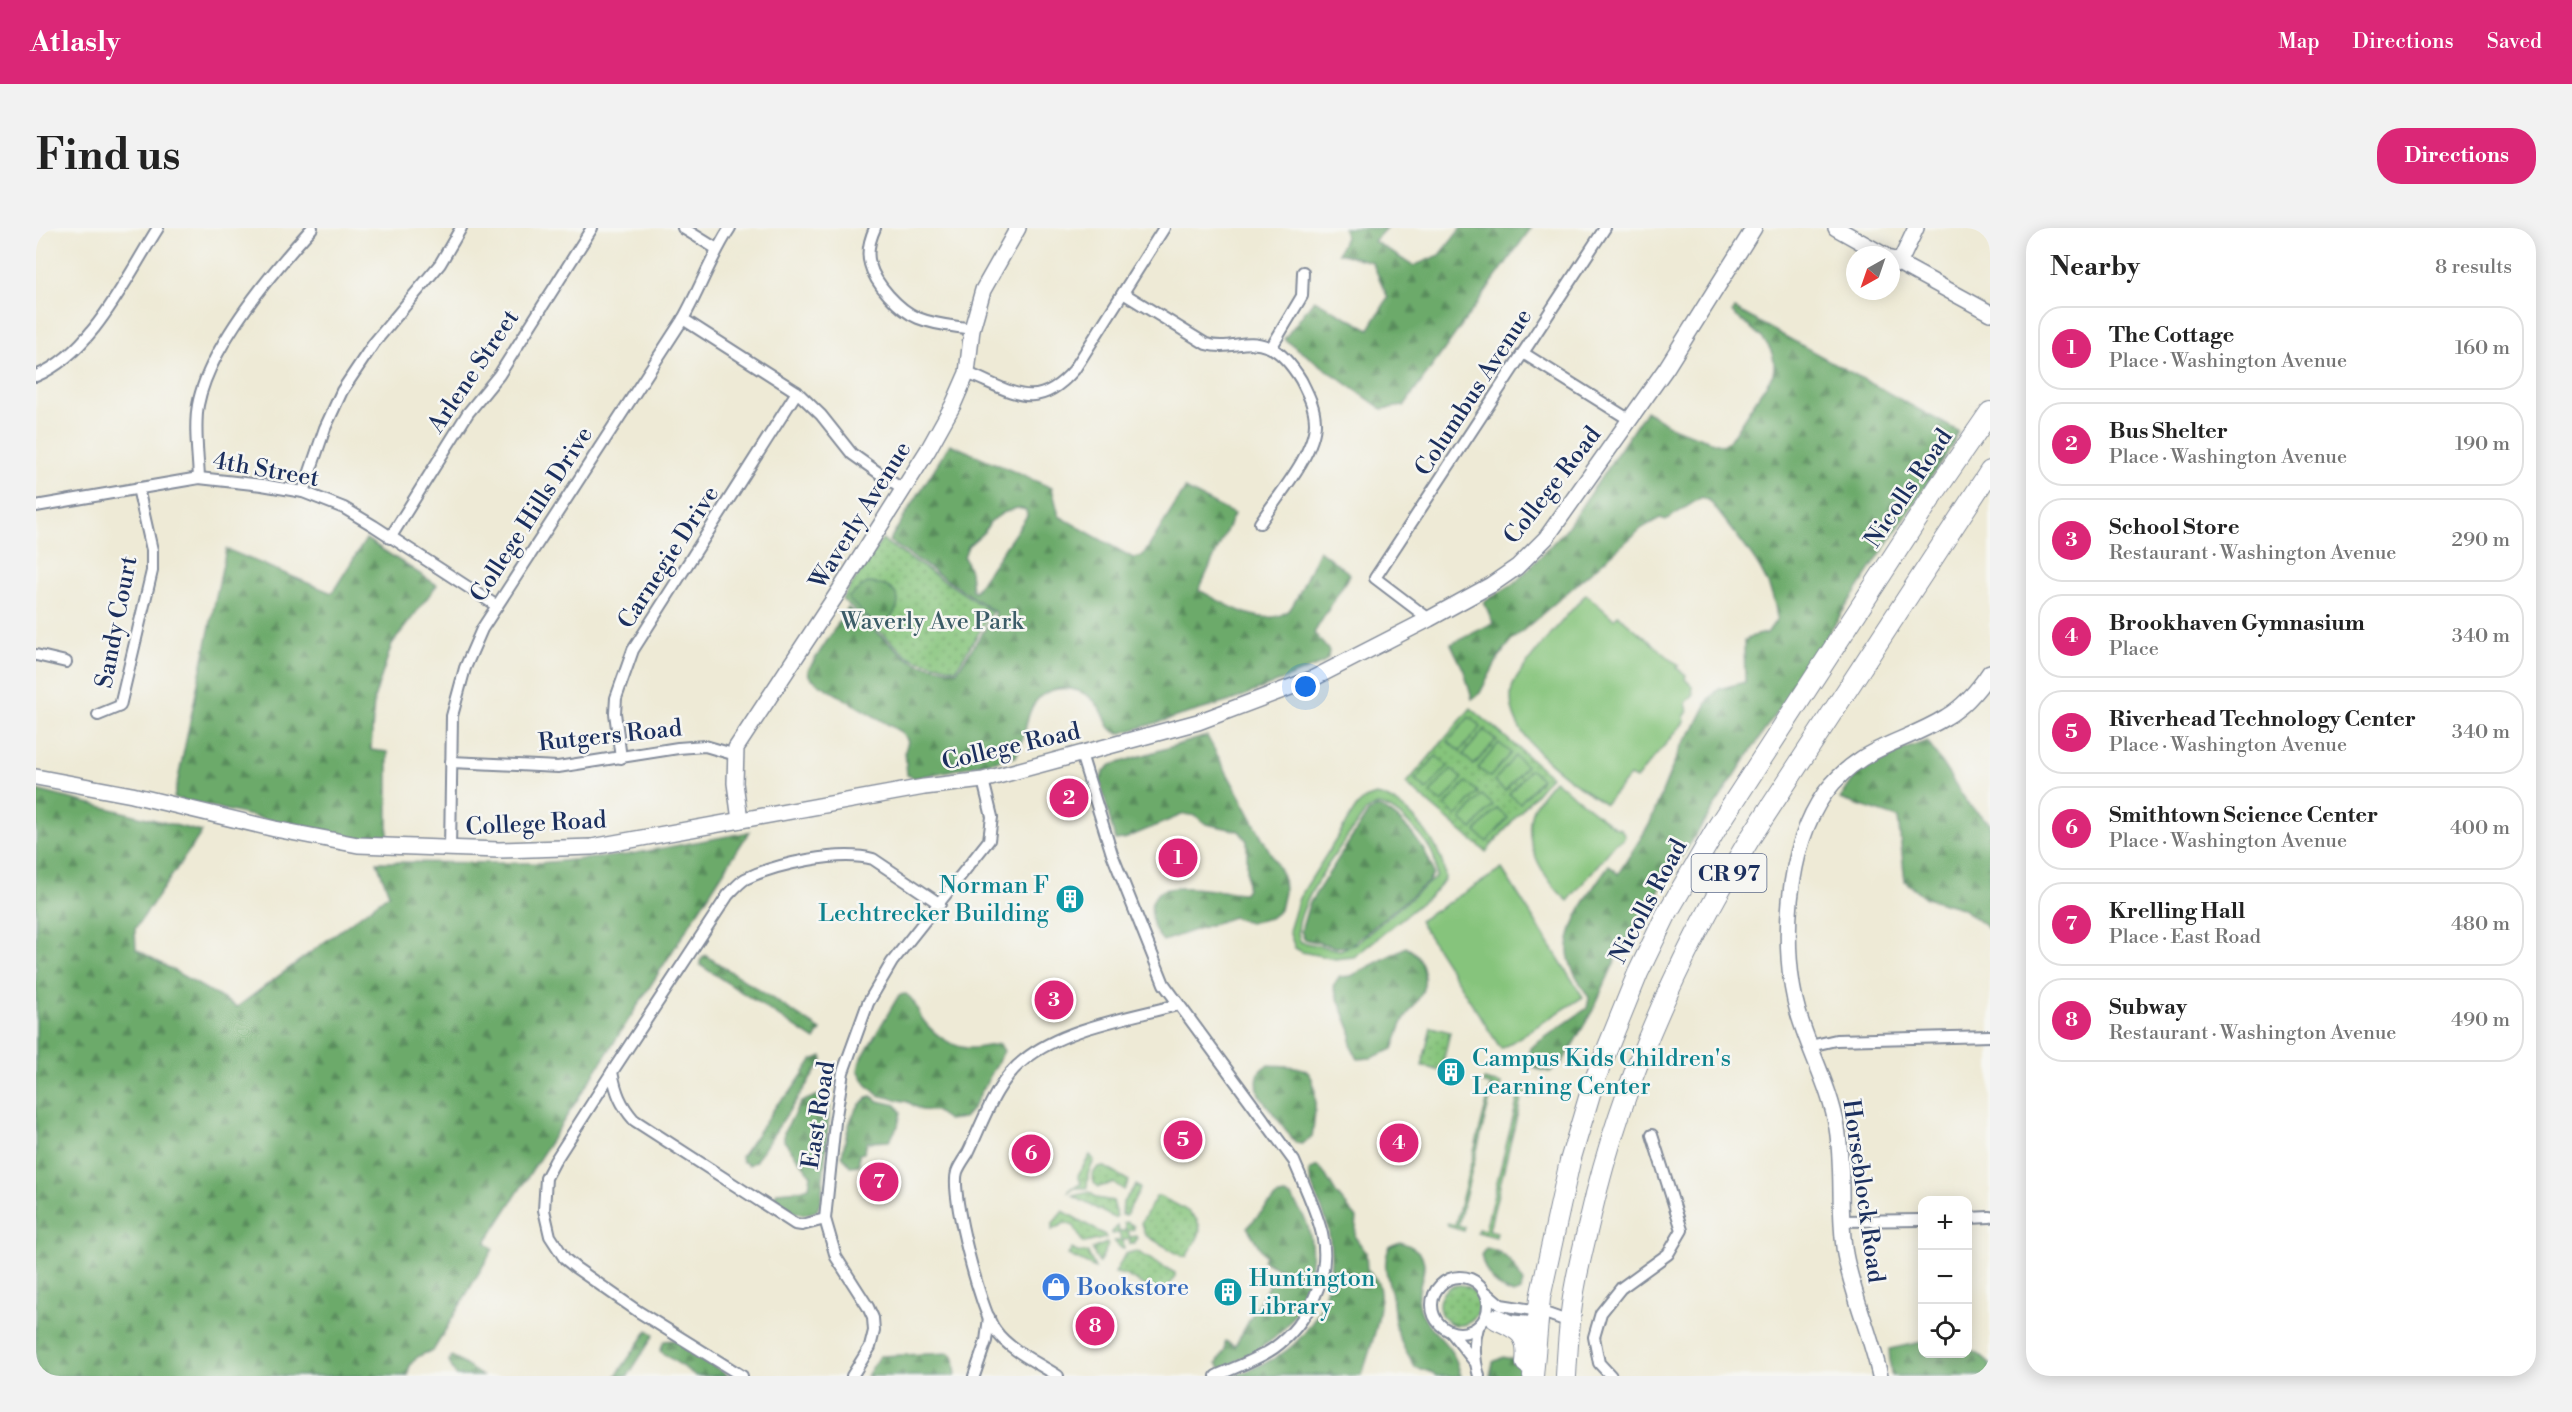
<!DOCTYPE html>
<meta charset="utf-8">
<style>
:root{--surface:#fff;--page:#f2f2f2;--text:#222;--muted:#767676;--line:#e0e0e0;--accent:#db2777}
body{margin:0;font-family:"Libre Bodoni",serif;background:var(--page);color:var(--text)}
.controls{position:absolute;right:18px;bottom:18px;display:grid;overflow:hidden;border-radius:12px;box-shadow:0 3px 15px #0003}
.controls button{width:54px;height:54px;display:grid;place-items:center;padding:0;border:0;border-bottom:2px solid var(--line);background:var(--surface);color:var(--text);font:30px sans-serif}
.compass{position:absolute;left:1810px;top:18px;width:54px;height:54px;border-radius:50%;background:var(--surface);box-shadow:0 3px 15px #0003;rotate:220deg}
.you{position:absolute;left:1270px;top:459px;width:21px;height:21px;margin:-15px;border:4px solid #fff;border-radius:50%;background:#1a73e8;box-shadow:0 0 0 9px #1a73e833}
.badge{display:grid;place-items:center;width:39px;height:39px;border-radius:50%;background:var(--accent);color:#fff;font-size:20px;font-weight:700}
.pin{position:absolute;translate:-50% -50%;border:3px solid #fff;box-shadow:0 2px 6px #0006}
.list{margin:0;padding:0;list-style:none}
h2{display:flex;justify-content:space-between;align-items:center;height:78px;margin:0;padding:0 24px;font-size:26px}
h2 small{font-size:20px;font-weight:400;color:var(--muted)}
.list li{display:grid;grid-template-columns:39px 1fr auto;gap:18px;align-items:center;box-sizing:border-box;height:84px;margin:0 12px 12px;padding:0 12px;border:2px solid var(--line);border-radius:24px}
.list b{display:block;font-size:22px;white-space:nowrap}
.list p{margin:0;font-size:20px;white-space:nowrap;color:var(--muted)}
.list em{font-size:20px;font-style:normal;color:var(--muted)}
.icon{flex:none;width:33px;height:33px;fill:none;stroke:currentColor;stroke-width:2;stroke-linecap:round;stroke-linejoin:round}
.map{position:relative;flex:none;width:1954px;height:1148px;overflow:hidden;border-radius:24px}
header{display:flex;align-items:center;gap:36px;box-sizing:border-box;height:84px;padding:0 30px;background:var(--accent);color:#fff}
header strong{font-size:28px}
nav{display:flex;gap:33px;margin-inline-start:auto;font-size:21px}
.intro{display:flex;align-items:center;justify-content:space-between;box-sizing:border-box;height:144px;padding:0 36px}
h1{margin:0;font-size:42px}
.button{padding:15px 27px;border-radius:24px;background:var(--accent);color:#fff;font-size:21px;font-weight:700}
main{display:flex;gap:36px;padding:0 36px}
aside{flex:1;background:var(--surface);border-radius:24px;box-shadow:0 3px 15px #0003}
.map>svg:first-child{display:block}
</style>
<header>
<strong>Atlasly</strong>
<nav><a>Map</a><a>Directions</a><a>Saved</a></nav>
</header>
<div class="intro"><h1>Find us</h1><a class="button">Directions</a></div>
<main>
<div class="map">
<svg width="1954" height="1148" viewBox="0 0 1954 1148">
<defs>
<pattern id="green-dots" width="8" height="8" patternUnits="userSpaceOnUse" patternTransform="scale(1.5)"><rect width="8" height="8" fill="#86c47b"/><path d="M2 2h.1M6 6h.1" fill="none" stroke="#6da068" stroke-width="1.8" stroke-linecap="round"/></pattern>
<pattern id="forest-firs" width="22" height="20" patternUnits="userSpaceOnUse" patternTransform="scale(1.5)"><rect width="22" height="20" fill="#6caa6b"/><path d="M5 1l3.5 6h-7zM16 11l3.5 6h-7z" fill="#588b5b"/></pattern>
</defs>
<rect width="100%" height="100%" fill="#f6f6f2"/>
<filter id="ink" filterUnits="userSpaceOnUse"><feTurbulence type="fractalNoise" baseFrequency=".0167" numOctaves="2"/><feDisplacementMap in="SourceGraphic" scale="12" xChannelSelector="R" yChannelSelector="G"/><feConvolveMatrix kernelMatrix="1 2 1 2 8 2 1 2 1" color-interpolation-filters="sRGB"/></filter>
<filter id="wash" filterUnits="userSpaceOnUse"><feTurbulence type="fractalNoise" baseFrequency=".008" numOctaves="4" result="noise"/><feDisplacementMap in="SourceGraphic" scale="24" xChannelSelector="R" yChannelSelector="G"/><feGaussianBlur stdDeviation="1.35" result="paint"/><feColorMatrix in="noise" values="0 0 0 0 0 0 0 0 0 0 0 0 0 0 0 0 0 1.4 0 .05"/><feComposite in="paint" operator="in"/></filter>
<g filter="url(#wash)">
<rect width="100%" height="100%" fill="#eeead6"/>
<g fill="url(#green-dots)" stroke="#507a6c" stroke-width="1.5">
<path d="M846,312L956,384L920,441L880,432L872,428L806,371Z"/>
<path d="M1435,480L1515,548L1450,624L1370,556Z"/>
<path d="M1395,799L1414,804L1405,843L1386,838Z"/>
<path d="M1448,852L1465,856L1464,860L1457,859L1422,997L1429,999L1428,1003L1411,998V995L1419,997L1455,858L1447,855Z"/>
<path d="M1479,860L1496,865L1495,869L1486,867L1453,1002L1461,1004L1460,1009L1441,1004L1442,1001L1449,1002L1483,866L1478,864Z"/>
<path d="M1054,927L1058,932L1052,946L1051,960H1039L1032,965L1035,960L1045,956L1042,947Z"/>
<path d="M1062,939H1069L1093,953L1088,962L1078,955L1063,959L1058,955L1056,947Z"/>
<path d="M1100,957L1104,961L1090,987H1086L1087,974Z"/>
<path d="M1054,964L1060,970L1077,973L1081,988L1078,990L1037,968Z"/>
<path d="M1123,968C1136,975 1169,986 1163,1006C1161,1013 1154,1021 1151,1028L1147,1029L1109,1007L1105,995L1120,969Z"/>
<path d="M1027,983L1069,1007L1070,1010L1049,1015L1046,1014L1038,998L1029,995L1016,1002L1017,995Z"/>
<path d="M1091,994L1098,998V1001L1092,1003L1094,1009L1100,1008L1101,1011L1098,1016H1094L1093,1011L1087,1012L1088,1020H1085L1078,1013L1085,1012L1083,1005L1076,1006V1004L1082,998L1083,1004L1090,1002L1088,995Z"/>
<path d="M1071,1015L1072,1017L1063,1035L1056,1021Z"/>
<path d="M1036,1021L1041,1024L1052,1025L1059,1040L1032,1027Z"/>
<path d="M1100,1023L1139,1045V1048L1129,1066L1125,1067L1089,1047L1079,1045L1089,1026Z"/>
<circle cx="1423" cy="1077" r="20"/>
</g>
<g fill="url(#forest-firs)" stroke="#446c64" stroke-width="1.5" fill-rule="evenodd">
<path d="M1307,0H1350L1338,13L1377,38L1404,27L1425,0H1495L1368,178L1346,181L1248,111L1278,72L1333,101L1352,70L1336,34L1302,25L1309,9Z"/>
<path d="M1699,81L1922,203L1917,216L1584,722L1557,782L1525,837L1514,844C1498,842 1491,837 1494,820L1551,780L1553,770C1545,756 1533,740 1532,724C1531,695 1557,659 1573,637L1582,646L1613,597L1645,518L1658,501L1673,471L1683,461L1709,454L1708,413L1717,408L1731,405L1741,391C1738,345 1700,309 1674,273L1666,269L1630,292L1624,290L1606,300L1476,412L1463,429L1444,465L1436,471L1428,443L1415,416L1457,395L1448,374L1480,354L1530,301L1610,183L1638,200L1686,217L1693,213L1737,146C1744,116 1716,102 1696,85Z"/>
<path d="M914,216L1016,260L1023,288L1097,330L1107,328L1149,261L1198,286L1163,362C1186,374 1230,404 1254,381C1261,373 1277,334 1283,322L1314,346L1278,405L1293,423L1292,430L1287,435L1198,472L1086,505C1069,504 1072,490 1063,479C1049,459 1021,454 1003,470C987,485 992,511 979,529L879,550L871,547L869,523L872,513L865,504L783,456L773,448L772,442L812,380L873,431L883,436L921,443L960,385L853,313ZM981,280L990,282L991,288L939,363L936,362L934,343L928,329L932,318L948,304L954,294L967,285Z"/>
<path d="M330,311L401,357L356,416L338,471L335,522L352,524V613L310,610L138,570L190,321L296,365Z"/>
<path d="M831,355C859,356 873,371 851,394H836L811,370Z"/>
<path d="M1171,508L1247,648L1248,664L1244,682L1234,690L1213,695L1197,689L1127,713C1119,705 1115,696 1115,684C1114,675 1119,665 1128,662C1150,656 1185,664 1208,665L1211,660V613L1203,603L1170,596L1160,588L1148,586L1088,611L1079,612L1064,552L1068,543L1075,537Z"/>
<path d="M1891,513L1933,577L1954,595V702L1926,680L1890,670L1869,653L1862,590L1804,571L1827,536Z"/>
<path d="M0,562L166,604L99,701L100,721L201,779L353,666L341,634L504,635L590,627L713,604L450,1014L457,1021L397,1123C383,1126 372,1133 372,1148H0Z"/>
<path d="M1341,579C1362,583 1397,626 1397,647L1392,654L1314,718L1300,719L1268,711L1265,703L1273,676L1331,586Z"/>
<path d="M1370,719C1379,724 1385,730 1387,740C1393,763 1380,773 1369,790C1363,800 1361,811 1357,821L1335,830L1322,831L1315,819V803L1297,758L1303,749L1315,748Z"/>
<path d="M669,727L785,802L779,812L664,737V733Z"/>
<path d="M870,766C879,772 880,780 885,789C895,804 913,818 931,820C941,821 954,817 964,816L968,823L936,881L928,890L912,892L899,883L885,882L872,874L842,867L830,856L822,842L824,833L863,767Z"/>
<path d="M786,828L787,832L719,934L713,937L706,933L705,929L742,875L754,865L776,832Z"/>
<path d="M1233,837C1243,838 1258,837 1267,841C1286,849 1278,893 1276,909L1266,916L1260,915L1223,867C1220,855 1219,841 1233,837Z"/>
<path d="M780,868H786L794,877L785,974L781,983L768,987L743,980L738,969L741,964L764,962L773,959L775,947L748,913V904L765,874Z"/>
<path d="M835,868L843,873L860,877L865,884L862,898L853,913L831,914L828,925L823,926V937L814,938L806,927C811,906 813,879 835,868Z"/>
<path d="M1281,938L1287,943L1300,965L1321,990L1319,1009L1330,1024L1331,1042C1334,1045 1339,1049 1341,1053C1352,1076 1333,1123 1326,1147L1198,1148C1218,1140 1240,1132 1256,1118C1289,1088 1301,1043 1292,1000C1288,980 1274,963 1273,943Z"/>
<path d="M1248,967L1255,969C1260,976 1269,989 1271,996C1284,1035 1267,1090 1233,1114C1219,1124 1201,1133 1185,1141L1181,1135L1189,1121V1113L1199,1118L1242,1040L1227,1032L1229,1028L1211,999L1240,969Z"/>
<path d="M1364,1014C1407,1028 1378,1052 1383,1076C1387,1099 1410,1110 1419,1130C1422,1136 1423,1142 1425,1148H1400L1397,1145L1379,1139C1371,1126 1363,1113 1359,1097C1358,1087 1358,1078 1356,1068C1352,1050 1345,1037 1354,1018Z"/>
<path d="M1450,1020C1470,1023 1480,1039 1487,1055L1484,1063L1478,1066C1459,1060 1449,1046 1445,1027Z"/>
<path d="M612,1102L618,1107L592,1148H580Z"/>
<path d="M638,1112L693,1148H660L624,1123L628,1113Z"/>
<path d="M1886,1114V1126H1932V1122L1941,1125L1954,1136V1148H1855L1853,1121Z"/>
<path d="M914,1125L918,1130L920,1147L918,1148H831L843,1128Z"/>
<path d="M416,1128L446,1148H420L413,1134Z"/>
<path d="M1467,1129L1479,1132L1484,1140L1483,1148H1454L1457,1134Z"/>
</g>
<g fill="#86c47b" stroke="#507a6c" stroke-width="1.5" fill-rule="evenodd">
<path d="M1550,366L1578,391L1582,387L1643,438L1641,440L1650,447L1649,451L1656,458L1657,467L1650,475L1652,483L1648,489L1649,493L1600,551L1594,548L1569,576C1535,552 1466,510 1476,460C1480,443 1535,383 1550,366Z"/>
<path d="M1433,489L1445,499L1424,523L1412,514Z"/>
<path d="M1448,502L1460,512L1438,537L1427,527Z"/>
<path d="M1463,515L1475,525L1454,549L1442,540Z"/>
<path d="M1400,528L1412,538L1391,562L1379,552Z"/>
<path d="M1479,528L1490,538L1469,563L1458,553Z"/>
<path d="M1415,541L1426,551L1406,575L1394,565Z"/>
<path d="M1494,541L1505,551L1484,575L1473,566Z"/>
<path d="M1518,552L1578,599L1585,601L1589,608L1587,612L1580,615L1532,673C1509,653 1488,619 1495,587C1498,574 1510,562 1518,552Z"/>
<path d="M1430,554L1442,564L1421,588L1409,578Z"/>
<path d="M1340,567C1371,572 1408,618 1409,650L1401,662L1318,729L1299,731L1266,724L1259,720L1253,703L1263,670L1321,578L1329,571ZM1341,577C1360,578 1393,613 1398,630C1400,636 1400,643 1400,649L1321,715L1304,722L1265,714C1248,688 1313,608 1329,584Z"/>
<path d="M1446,567L1457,577L1436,601L1425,592Z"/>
<path d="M1461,580L1472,590L1451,614L1440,604Z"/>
<path d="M1466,641L1547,769L1465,821L1383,693Z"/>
</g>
</g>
<g filter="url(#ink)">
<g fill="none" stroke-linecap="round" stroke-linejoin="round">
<g stroke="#848c9a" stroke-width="14">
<g id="street">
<path d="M647,0L681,21"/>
<path d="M839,0C834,11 830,23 834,36C839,56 863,82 882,90C899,97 918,98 936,101"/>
<path d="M1087,65L1170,116C1195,123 1208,109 1233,119C1247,125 1257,139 1265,152C1272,166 1279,179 1279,195C1279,226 1240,270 1224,295"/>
<path d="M647,91L761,164L785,187L816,226L867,262"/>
<path d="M1235,120L1266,68L1267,44"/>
<path d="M1487,125L1594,192"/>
<path d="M931,145C976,163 1000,186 1038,142L1128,0"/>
<path d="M0,148C57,124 90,50 122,0"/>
<path d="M163,250C162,226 158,200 162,177C173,118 236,44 276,0"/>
<path d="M267,264L289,200L306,163L338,115L404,36L425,0"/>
<path d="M0,278L163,250L226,257L267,264L308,280L338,298L461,378"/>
<path d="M354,310L432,185L463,147L556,0"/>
<path d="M1393,391L1339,350L1569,0"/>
<path d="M0,427L30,434"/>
<path d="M62,487L84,478L116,343V322L102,260"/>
<path d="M1045,526L1076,626L1128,756L1258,933C1268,957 1280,981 1286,1006C1296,1048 1271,1096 1238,1120C1221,1132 1199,1139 1180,1148"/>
<path d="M585,530L579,485L580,470L597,422L761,164"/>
<path d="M415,534L522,539L642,520L669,518L700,527"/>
<path d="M414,622L416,488L429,440L446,401L647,91C664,61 675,29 694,0"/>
<path d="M1774,818L1800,812L1954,808"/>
<path d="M576,844L519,933L510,950L508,982L514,1008L529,1031L540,1040L603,1084L706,1148"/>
<path d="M1932,990L1954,989"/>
<path d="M789,991L766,997L759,996L598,892C584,876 580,864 576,844L692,667C697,662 703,655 709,651C740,636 803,622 837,631L904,676"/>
<path d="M1805,993L1886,992"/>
<circle cx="1424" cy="1077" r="28"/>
<path d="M1451,1065L1465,1077L1503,1083L1534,1094"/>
<path d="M1471,1092L1506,1095"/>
<path d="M1442,1099C1437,1116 1438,1131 1443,1148"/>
<path d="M1415,1104L1438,1133"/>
<path d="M816,1148L834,1119L838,1103L837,1090L832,1079L800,1029L789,991L799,894L807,844L832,775L856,734L953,612L956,589L947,552"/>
<path d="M938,1148L950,1113L953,1089"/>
<path d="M1022,1148C1002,1135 973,1122 959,1102C945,1083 914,966 921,944C923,938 928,931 932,925C947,894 960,853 988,832C1027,800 1093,790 1141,777"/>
<path d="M1575,1148L1563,1135L1558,1109L1565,1085L1585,1060L1632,1026L1646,1002L1616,907"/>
</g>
</g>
<g stroke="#848c9a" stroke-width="18">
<g id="secondary">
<path d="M1800,0L1848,27"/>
<path d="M1855,31L1954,85"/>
<path d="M1863,36L1880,0"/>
<path d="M0,549L96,567L239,601L322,617L463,622L556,619L888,559L947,552L1162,494L1276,451L1393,391L1455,357L1481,339L1510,310L1631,139L1718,0"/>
<path d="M704,592L699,555L700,520L805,360L892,222L917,177L931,145L936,101L947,62L982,0"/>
<path d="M1844,1148C1835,1107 1817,1068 1809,1026C1802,984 1808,942 1801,900C1794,859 1773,823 1762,784C1744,722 1750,619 1789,565C1825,517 1865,517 1910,489C1929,478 1942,462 1954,444"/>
</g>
</g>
<g stroke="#848c9a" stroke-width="22">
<g id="highway">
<path d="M1460,1091C1484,1102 1493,1106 1490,1135"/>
<path d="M1497,1148L1504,1070L1534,933L1557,856L1602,745L1630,687L1682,598L1901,261L1954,184"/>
<path d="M1530,1148C1531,1130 1532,1112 1534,1094C1537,1059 1546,1025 1554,991C1585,855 1641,731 1713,612L1954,243"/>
</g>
</g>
<use href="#street" stroke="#fff" stroke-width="10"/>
<use href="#secondary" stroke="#fff" stroke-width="15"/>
<use href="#highway" stroke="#fff" stroke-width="20"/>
</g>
</g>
<defs>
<g id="building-disc" transform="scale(1.5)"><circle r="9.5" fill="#0f9aa8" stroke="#f6f6f2"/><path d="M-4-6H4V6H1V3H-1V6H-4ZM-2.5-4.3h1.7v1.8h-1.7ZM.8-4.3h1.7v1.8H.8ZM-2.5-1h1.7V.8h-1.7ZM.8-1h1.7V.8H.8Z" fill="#fff"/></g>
<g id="shop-disc" transform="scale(1.5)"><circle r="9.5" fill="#3f7fe0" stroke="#f6f6f2"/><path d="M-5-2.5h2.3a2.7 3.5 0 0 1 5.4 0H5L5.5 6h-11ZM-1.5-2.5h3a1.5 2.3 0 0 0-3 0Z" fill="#fff"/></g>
</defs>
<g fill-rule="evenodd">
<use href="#building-disc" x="1034" y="671"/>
<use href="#building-disc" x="1415" y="844"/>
<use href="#shop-disc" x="1020" y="1059"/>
<use href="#building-disc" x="1192" y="1064"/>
</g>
<g text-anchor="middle" stroke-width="5" stroke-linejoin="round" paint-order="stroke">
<rect fill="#f6f6f2" stroke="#5d6b8a" stroke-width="1.5" x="1655.5" y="626" width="75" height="38" rx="4.5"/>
<g font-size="22" font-weight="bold" fill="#1b2f5e">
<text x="1693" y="653">CR 97</text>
</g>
<g font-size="24" fill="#1b2f5e" stroke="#f6f6f2">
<text transform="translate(437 143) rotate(-56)" y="8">Arlene Street</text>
<text transform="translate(1437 164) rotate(-57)" y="8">Columbus Avenue</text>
<text transform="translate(230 241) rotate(10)" y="8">4th Street</text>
<text transform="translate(1516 257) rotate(-52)" y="8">College Road</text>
<text transform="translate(1872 260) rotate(-56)" y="8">Nicolls Road</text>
<text transform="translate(495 286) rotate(-57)" y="8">College Hills Drive</text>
<text transform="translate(824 287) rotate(-58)" y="8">Waverly Avenue</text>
<text transform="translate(632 329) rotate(-57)" y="8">Carnegie Drive</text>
<text transform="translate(80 394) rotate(-79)" y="8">Sandy Court</text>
<text transform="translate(574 507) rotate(-6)" y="8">Rutgers Road</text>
<text transform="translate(975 518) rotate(-13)" y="8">College Road</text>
<text transform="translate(500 595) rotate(-3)" y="8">College Road</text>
<text transform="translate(1612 673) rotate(-62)" y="8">Nicolls Road</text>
<text transform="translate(782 887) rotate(-81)" y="8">East Road</text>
<text transform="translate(1828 963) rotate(82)" y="8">Horseblock Road</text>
</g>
<g font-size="24" fill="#3b5c67" stroke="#f6f6f2">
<text x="896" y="401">Waverly Ave Park</text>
</g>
<g font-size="24" fill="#0d838f" stroke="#f6f6f2" text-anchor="start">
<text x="1013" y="665" text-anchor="end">Norman F<tspan x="1013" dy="28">Lechtrecker Building</tspan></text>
<text x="1436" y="838">Campus Kids Children's<tspan x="1436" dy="28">Learning Center</tspan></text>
<text x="1213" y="1058">Huntington<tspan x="1213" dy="28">Library</tspan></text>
</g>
<g font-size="24" fill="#366cbe" stroke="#f6f6f2" text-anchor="start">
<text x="1041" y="1067">Bookstore</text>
</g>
</g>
</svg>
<div class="controls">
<button>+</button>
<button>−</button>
<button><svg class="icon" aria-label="locate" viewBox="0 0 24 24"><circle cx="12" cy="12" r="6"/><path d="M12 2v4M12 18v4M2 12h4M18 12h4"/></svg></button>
</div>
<svg class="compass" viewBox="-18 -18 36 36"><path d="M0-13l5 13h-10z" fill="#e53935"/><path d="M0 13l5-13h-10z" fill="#767676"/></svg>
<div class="you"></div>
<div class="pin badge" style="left:1142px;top:630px">1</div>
<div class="pin badge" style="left:1033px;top:570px">2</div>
<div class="pin badge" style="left:1018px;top:772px">3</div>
<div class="pin badge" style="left:1363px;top:915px">4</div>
<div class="pin badge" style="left:1147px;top:912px">5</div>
<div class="pin badge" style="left:995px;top:926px">6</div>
<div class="pin badge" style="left:843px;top:954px">7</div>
<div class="pin badge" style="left:1059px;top:1098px">8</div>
</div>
<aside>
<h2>Nearby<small>8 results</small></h2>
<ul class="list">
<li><span class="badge">1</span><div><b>The Cottage</b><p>Place · Washington Avenue</p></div><em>160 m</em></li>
<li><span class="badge">2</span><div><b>Bus Shelter</b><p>Place · Washington Avenue</p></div><em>190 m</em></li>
<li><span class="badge">3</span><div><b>School Store</b><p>Restaurant · Washington Avenue</p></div><em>290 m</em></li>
<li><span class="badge">4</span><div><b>Brookhaven Gymnasium</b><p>Place</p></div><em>340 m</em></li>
<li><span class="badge">5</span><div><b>Riverhead Technology Center</b><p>Place · Washington Avenue</p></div><em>340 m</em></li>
<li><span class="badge">6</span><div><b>Smithtown Science Center</b><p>Place · Washington Avenue</p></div><em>400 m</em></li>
<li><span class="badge">7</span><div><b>Krelling Hall</b><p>Place · East Road</p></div><em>480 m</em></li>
<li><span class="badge">8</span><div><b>Subway</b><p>Restaurant · Washington Avenue</p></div><em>490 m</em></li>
</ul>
</aside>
</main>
